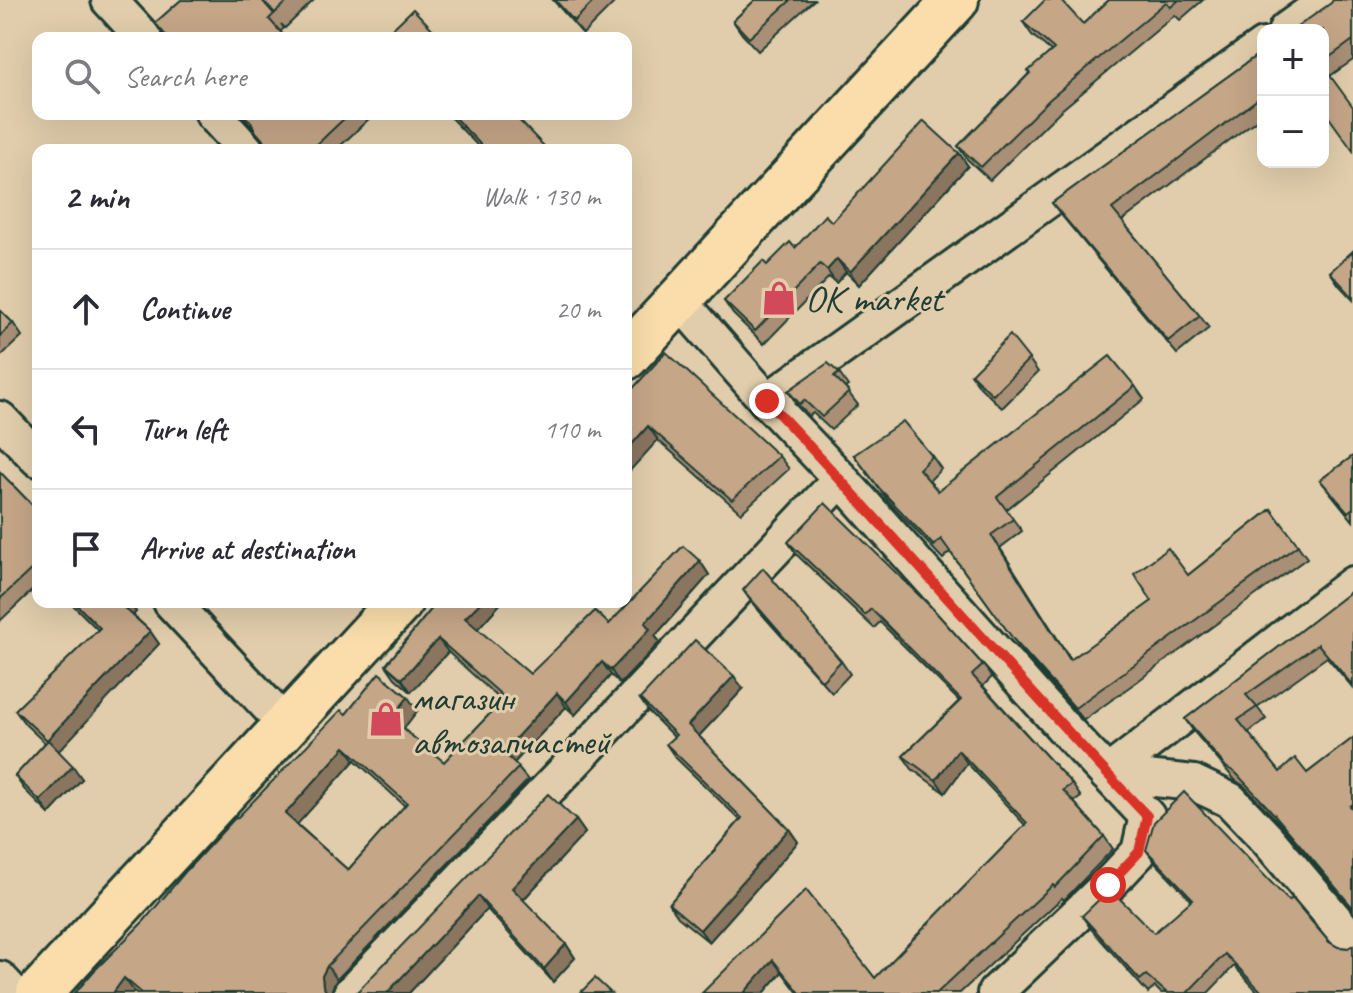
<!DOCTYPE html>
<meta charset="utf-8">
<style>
:root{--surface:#fff;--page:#f7f7f7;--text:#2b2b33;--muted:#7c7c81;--line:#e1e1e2}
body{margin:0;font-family:Caveat,sans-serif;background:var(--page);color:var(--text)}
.controls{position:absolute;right:24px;top:24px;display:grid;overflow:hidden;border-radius:16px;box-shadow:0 8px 32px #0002}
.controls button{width:72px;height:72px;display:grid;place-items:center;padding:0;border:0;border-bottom:2px solid var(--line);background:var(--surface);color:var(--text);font:40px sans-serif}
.stop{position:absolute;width:24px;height:24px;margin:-18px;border:6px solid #d93025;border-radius:50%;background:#fff}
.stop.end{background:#d93025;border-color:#fff;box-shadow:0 2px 8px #0008}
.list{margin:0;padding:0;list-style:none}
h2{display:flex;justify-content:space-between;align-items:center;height:104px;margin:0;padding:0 32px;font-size:34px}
h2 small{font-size:26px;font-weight:400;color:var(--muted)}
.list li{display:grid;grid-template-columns:52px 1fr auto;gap:24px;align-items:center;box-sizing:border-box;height:120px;padding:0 32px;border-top:2px solid var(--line)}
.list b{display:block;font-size:30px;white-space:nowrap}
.list em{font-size:26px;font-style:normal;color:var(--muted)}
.icon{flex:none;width:44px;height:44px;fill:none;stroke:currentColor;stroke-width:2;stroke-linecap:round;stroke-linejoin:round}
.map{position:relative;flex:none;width:1353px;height:993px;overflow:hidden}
.search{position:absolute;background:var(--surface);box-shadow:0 8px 32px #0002;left:32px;top:32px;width:600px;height:88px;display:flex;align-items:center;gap:20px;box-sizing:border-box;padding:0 28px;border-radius:16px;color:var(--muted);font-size:30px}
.panel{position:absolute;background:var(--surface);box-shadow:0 8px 32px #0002;left:32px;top:144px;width:600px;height:464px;border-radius:16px}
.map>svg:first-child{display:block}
</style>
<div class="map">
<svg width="1353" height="993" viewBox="0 0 1353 993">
<rect width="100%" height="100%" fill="#e1cdab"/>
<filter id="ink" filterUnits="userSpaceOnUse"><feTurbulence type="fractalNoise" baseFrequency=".0125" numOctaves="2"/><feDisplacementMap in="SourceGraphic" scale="16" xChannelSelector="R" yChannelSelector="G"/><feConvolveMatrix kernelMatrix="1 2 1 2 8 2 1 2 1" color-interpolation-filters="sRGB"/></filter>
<g filter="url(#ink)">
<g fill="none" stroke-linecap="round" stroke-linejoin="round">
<g stroke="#1f3d34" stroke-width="40">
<g id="street">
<path d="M109,0L144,38"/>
<path d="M1286,30L1328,0"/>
<path d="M213,114L246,150"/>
<path d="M679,300L767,401L841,479L1061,725L1147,816L1139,852L1108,885L995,993"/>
<path d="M767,401L1263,46"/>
<path d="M0,419L38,459"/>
<path d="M171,602L286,725"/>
<path d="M1107,774L1194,783L1230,800L1268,840L1353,941"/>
<path d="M1107,774L1353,584"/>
<path d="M0,979L13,993"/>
<path d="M351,993L571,765L841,479"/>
</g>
</g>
<g stroke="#1f3d34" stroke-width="50">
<g id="primary">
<path d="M626,357L956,0"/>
<path d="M39,993L400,602"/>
</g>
</g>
<use href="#street" stroke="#e1cdab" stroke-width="34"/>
<use href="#primary" stroke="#faddab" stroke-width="44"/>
</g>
<g fill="#a98f74" stroke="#1f3d34" stroke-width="2" fill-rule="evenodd">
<path d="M181,0H314L285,28L281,24L284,28L280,32L286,38H165L155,23Z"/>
<path d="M553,0H617L583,34Z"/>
<path d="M755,0H814L758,51L742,34L733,21Z"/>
<path d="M1109,0H1203L1180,20L1175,15L1059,112L990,180L967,159L958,146L1051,51L1032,35L1023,22L1083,24Z"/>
<path d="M1353,0V60L1330,76L1323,109V30Z"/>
<path d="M1263,51V115L1122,221L1200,316L1209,328L1177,354L1061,215L1052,203Z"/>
<path d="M240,114H374L336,150H269L254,129Z"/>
<path d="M447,114H513L547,150H480L481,149Z"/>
<path d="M959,153L968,166L859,285L846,272L836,283L829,277L764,344L733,314L724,301L767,265L832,222Z"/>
<path d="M1353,251V300L1339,285L1330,272Z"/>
<path d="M0,310L13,323L22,336L0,357Z"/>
<path d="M1029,359L1038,372L1002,408L980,387L971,374Z"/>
<path d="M839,373L848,386L845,388L858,405L831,430L813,413L809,416L797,404L788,391Z"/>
<path d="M1135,386L1144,399L1006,510L1022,531L1000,548L1071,660L1188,575L1271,509L1307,558L1084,720L1023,652L950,552L943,559L889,502L854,455L932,456L941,469L929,481L938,491Z"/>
<path d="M626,396L779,456L789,469L741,513L658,440Z"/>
<path d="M1353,456V521L1320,480Z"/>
<path d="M0,472L38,511V585L0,621Z"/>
<path d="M788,542L983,665L992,677L983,686L1072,784L1081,797L1074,802L1104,836L1113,849L1064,900L1062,898L960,993H798L782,972L764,993L806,890L875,978L1025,825L967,763L945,793L912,769L903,756L959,701L880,622L874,628L797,555Z"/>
<path d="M700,561L709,575L655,636L660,642L620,684L611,675L575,715L566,707L514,763L528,780L337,979L332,989V993H136L134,991L132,993H75L144,921L237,818L346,714L417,711L403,729L444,762L502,701L448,652L411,692L395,678L386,665L437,602H502L477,629L530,674L609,624ZM355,760L405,806L348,870L297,824Z"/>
<path d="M743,590L841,661L850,674L832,693L752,603Z"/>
<path d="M1353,590V688L1327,657L1257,707L1266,719L1248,733L1280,772L1307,773L1353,738V910L1283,827L1244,786L1235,780L1194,732L1185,719Z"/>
<path d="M70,602H129L136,612L133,615L150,631L159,644L58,751L82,779L49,814L24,789L15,776L45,743L25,724L15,710L98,630Z"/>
<path d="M743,689L699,736L789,829L798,842L709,942L678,917L669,904L740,820L675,757L666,744L674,737L649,712L640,699Z"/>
<path d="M576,820L585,833L523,900L566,944L575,958L553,982L487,909L409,993H356Z"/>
<path d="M1146,850L1329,942L1338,947L1348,948L1353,993H1259L1234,966L1208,993H1161L1155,987L1148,993L1091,929L1082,916L1154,933L1192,901L1155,862Z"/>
</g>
<g fill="#8a745e" stroke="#1f3d34" stroke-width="2">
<path d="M959,153L968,166L859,285L850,272Z"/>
<path d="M837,259L846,272L836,283L827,270Z"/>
<path d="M648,426L658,440L626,475V451Z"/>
<path d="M991,535L1000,548L1079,673L1070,660Z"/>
<path d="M700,561L709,575L655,636L660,642L620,684L611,670L645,623Z"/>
<path d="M123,602H129L136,612L130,618L121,605Z"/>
<path d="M481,602H502L475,632L465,618Z"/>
<path d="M150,631L159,644L57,753L47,740Z"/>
<path d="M438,639L448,652L411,692L402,679Z"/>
<path d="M602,662L611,675L575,715L566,702Z"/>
<path d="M734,676L743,689L697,738L688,725Z"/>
<path d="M557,693L566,707L512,765L503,752Z"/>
<path d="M408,697L417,711L401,732L391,719Z"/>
<path d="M345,747L355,760L295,827L285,814Z"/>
<path d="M958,750L967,763L945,793L936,780Z"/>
<path d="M73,766L82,779L49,814L40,801Z"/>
<path d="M576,820L585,833L521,902L512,888Z"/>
<path d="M789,829L798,842L709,942L700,930Z"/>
<path d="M478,896L487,909L409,993H387Z"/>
<path d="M566,944L575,958L553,982L544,969Z"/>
<path d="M773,960L782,972L764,993H744Z"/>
<path d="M327,966L337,979L332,989V993H327L323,986L322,976Z"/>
<path d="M124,978L134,991L132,993H113Z"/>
</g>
<g fill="#c5a687" stroke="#1f3d34" stroke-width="2" fill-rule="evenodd">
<path d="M181,0H262L274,14L269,19L286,38H168L155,23Z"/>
<path d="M262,0H289L275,13Z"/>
<path d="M555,0H595L574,21Z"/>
<path d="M755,0H791L749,38L733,21Z"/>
<path d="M1045,0H1061L1083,24L1109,0H1179L1171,7L1166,2L1050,99L981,167L958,146L1030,73L1028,71L1054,49L1023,22Z"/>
<path d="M1333,0H1353V40L1323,62V30H1293L1331,3Z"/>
<path d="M413,9L441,38H383Z"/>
<path d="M1263,51V95L1112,209L1200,316L1168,341L1052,203Z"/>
<path d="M1323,66L1353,107V151L1323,109Z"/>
<path d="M243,114H349L311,150H272L256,132L251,122Z"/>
<path d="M451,114H513L545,147L543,150H480L483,147Z"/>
<path d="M924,121L959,153L850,272L837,259L827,270L820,264L755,331L724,301L763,261L767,265L790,242L795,248L825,215L832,222Z"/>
<path d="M1353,251V297L1330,272Z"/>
<path d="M0,310L13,323L0,336Z"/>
<path d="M1010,335L1029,359L993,395L971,374Z"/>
<path d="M666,352L779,456L732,500L648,426L626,451V396Z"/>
<path d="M1110,356L1135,386L997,497L1013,519L991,535L1070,660L1152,601L1134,574L1168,548L1188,575L1271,509L1298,545L1075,708L1014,640L941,539L934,546L880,489L854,455L903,421L932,456L919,469L938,491Z"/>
<path d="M828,363L839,373L834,377L849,392L822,417L804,400L800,404L788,391Z"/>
<path d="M1353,456V508L1348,512L1320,480Z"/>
<path d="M0,472L38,511V566L36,565L0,599Z"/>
<path d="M825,503L932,608L983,665L972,675L1072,784L1063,790L1104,836L1055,887L1053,885L937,993H800L773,960L744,993H702L806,890L875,978L1027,823L958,750L936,780L903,756L961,700L871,609L865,615L788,542Z"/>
<path d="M683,546L700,561L645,623L650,629L611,670L602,662L566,702L557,693L503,752L519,767L327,966L322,976L323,986L327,993H142L124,978L113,993H75L93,972L144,921L185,872L236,817L237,818L341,710L346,714L379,673L408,697L391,719L444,762L505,698L438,639L402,679L386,665L437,602H481L465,618L530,674L595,611L609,624ZM345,747L407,803L348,870L285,814Z"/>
<path d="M763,568L841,661L822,681L743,590Z"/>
<path d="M1353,590V686L1318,644L1246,695L1257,707L1238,720L1280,772L1295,758L1307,773L1353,738V804L1350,806L1353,809V908L1274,814L1236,773L1226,767L1185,719Z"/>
<path d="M74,602H123L121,605L150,631L47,740L15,710L100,628Z"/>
<path d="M695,640L734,676L688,725L789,829L700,930L669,904L742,818L666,744L676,735L640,699Z"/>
<path d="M48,740L73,766L40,801L15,776Z"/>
<path d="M1184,792L1289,901L1292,898L1329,942L1338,947L1348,948L1353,945V993H1263L1225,954L1187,993H1167L1146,975L1140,980L1082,916L1110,889L1154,933L1193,899L1146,850L1154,822Z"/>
<path d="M548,794L576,820L512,888L566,944L544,969L478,896L387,993H356Z"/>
<path d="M595,978L611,993H582L581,992Z"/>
</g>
</g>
<g fill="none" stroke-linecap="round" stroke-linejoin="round" filter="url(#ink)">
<path stroke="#d93025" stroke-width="10" d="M767,401C896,537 1017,680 1147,816L1139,852L1108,885"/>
</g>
<defs>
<g id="shop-bare" transform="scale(2.76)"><path d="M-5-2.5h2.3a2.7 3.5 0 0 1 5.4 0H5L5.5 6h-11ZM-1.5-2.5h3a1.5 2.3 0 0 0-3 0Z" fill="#d1495b" stroke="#e1cdab" stroke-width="2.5" paint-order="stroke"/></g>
</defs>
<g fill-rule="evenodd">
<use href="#shop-bare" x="779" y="298"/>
<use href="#shop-bare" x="386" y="719"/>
</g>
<g text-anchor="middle" stroke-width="6" stroke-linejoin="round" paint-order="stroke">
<g font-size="38" fill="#1f3d34" stroke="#e1cdab" text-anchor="start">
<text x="805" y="311">OK market</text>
<text x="412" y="710">магазин<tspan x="412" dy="44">автозапчастей</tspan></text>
</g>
</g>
</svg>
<div class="controls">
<button>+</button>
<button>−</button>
</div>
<div class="stop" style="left:1108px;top:885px"></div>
<div class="stop end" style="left:767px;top:401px"></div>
<div class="search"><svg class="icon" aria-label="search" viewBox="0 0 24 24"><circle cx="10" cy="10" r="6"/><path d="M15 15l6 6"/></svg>Search here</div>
<section class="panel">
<h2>2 min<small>Walk · 130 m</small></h2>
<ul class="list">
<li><svg class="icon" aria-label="ahead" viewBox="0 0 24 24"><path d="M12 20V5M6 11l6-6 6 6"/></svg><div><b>Continue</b></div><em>20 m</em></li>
<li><svg class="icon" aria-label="left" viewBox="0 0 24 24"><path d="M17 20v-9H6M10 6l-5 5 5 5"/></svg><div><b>Turn left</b></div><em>110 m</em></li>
<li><svg class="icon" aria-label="arrive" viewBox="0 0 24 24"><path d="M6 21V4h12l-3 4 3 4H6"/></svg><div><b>Arrive at destination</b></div></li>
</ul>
</section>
</div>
